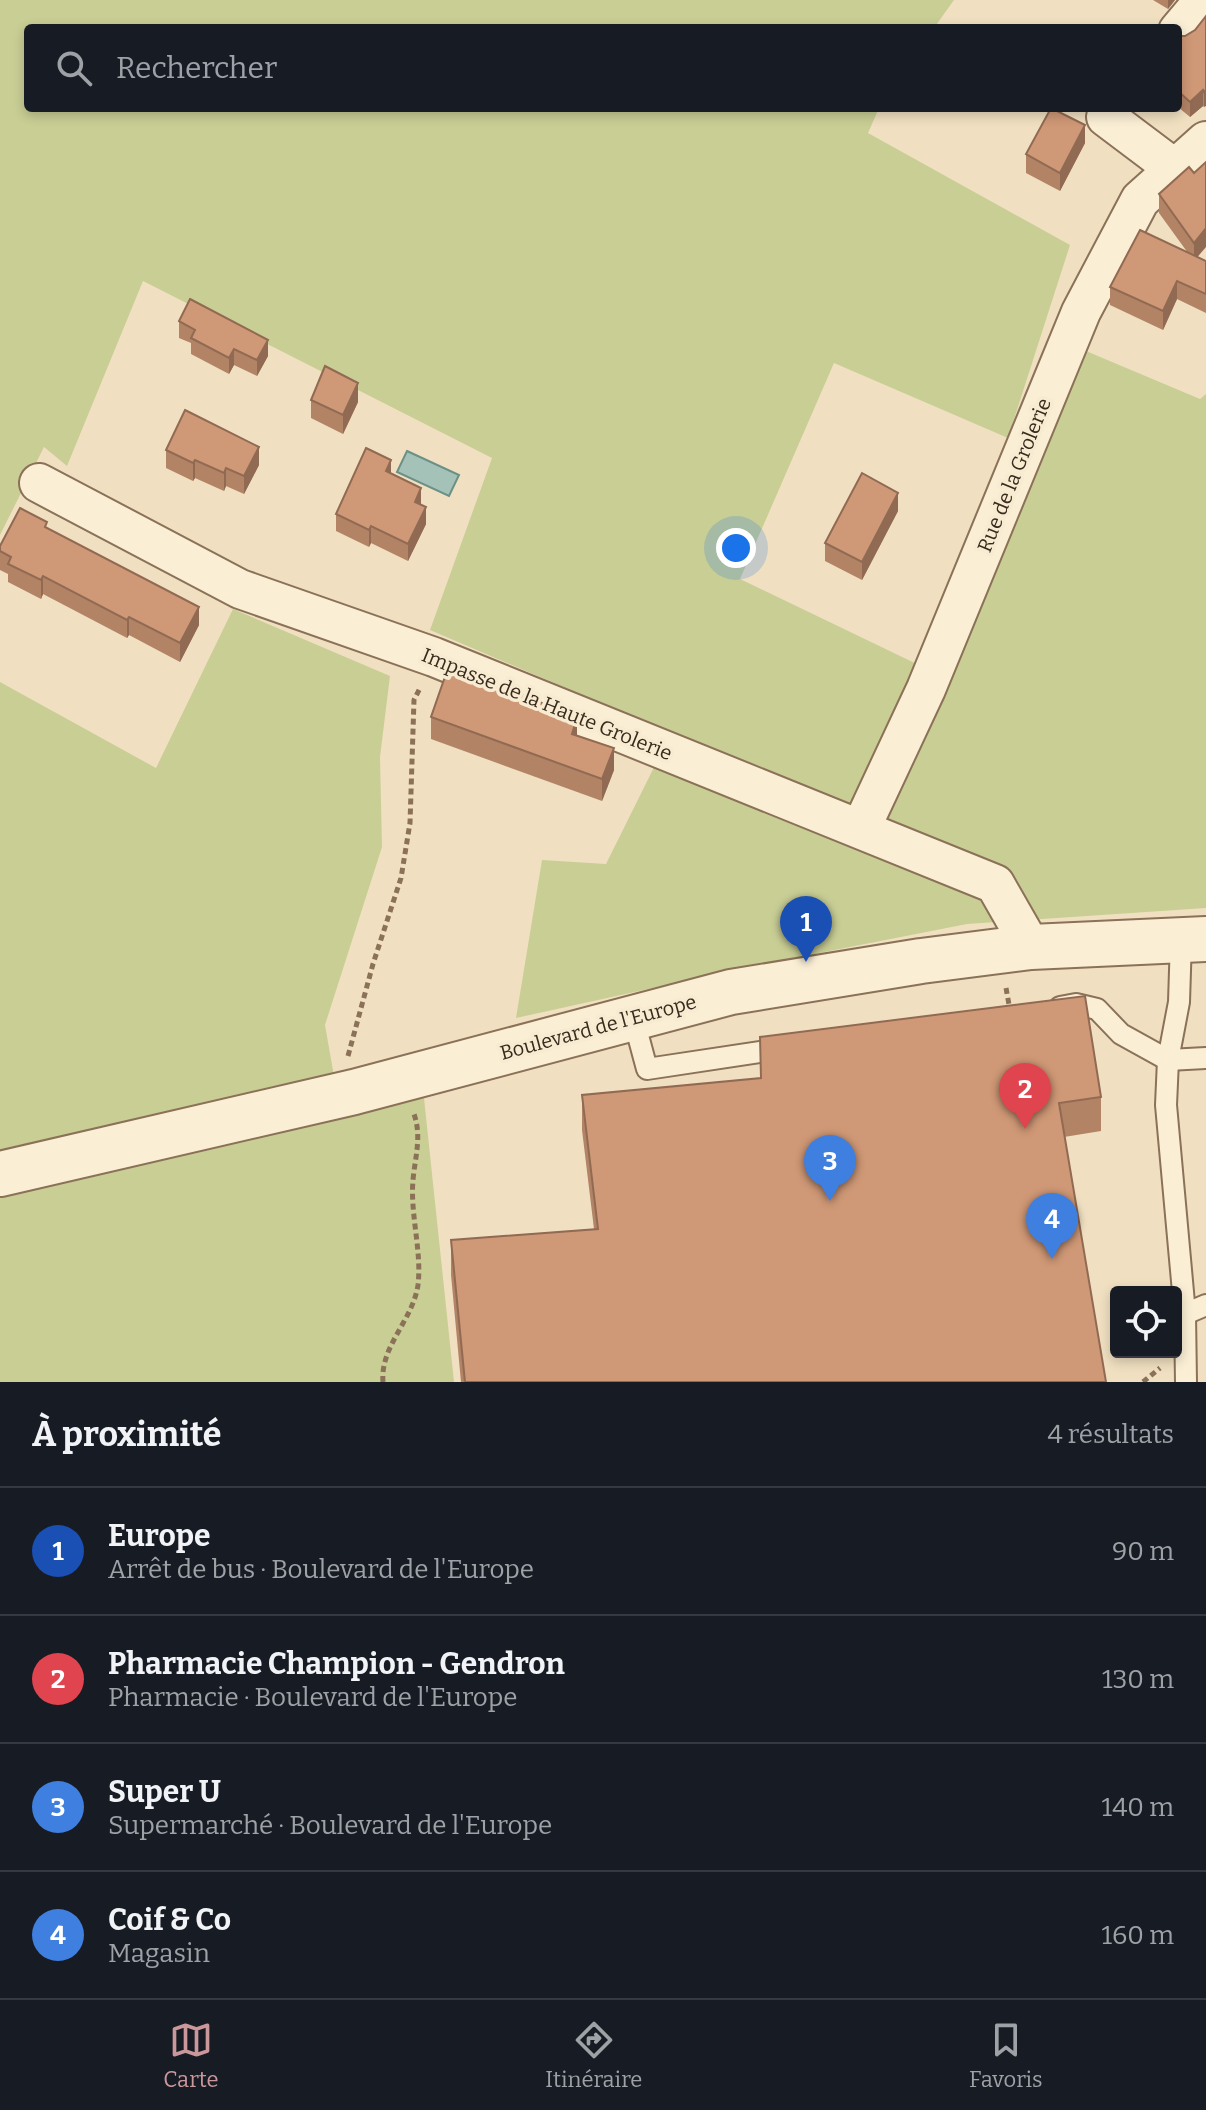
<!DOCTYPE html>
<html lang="fr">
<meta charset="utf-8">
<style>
:root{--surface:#171b24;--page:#242831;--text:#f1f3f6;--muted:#9ea1a6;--line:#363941;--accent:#ca979a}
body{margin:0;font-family:Bitter,serif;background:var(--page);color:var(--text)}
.controls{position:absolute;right:24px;bottom:24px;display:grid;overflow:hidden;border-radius:8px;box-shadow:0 4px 12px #0003}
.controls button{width:72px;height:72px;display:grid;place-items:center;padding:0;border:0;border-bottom:2px solid var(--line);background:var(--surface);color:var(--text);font:40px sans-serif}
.you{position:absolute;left:736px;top:548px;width:28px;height:28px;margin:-20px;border:6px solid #fff;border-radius:50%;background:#1a73e8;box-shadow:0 0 0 12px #1a73e833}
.badge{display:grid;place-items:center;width:52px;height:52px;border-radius:50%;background:var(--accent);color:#fff;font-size:26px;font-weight:700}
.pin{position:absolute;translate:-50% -66px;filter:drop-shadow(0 2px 4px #0008)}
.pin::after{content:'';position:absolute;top:42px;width:28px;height:24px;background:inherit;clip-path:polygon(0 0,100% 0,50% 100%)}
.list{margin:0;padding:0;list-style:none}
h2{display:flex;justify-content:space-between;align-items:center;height:104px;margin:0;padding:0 32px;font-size:34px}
h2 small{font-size:26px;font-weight:400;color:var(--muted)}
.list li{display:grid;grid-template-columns:52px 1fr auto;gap:24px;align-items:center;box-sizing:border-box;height:128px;padding:0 32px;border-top:2px solid var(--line)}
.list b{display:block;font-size:30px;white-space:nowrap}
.list p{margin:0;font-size:26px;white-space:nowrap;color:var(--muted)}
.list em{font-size:26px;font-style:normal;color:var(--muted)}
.icon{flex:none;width:44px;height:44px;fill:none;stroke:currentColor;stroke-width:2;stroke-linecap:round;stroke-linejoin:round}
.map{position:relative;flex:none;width:1206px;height:1382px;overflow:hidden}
.search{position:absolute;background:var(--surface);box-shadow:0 4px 12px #0003;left:24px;right:24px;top:24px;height:88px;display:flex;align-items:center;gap:20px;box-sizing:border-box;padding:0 28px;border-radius:8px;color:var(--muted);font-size:30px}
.sheet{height:616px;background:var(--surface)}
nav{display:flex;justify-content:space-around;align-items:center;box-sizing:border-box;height:112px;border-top:2px solid var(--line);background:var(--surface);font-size:22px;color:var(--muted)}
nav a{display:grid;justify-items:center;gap:4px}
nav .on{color:var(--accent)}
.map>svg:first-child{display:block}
</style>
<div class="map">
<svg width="1206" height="1382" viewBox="0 0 1206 1382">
<rect width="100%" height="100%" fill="#f0e0c1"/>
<g fill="#c9ce95">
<path d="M0,0H954L934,28H28V108H879L868,133L1070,245L1008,438L834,363L740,579L950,680L1086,351L1200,399L1206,394V908L967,924L753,966L516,1018L542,860L606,864L671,733L430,630L492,458L143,281L67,466L44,447L0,535Z"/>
<path d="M233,609L390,676L380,757L382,847L325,1025L341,1116L424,1098L454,1382H0V682L156,768Z"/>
</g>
<path fill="#a4c2b8" stroke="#6b9086" stroke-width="2" d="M407,451L459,475L449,496L397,472Z"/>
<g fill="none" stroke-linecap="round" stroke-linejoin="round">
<g stroke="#8a7158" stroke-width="24">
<g id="service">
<path d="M1181,939L1179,1002L1168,1060L1166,1105L1185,1314L1186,1382"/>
<path d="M1060,1007L1076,1004L1097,1009L1121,1034L1168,1060L1206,1058"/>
<path d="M633,1017L647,1069L787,1048"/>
<path d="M1185,1314L1206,1305"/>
</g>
</g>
<g stroke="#8a7158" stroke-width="42">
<g id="minor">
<path d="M1178,31L1204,0"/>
<path d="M1113,108L1106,117L1175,169"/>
<path d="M39,483L240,589L434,657L995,884L1031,947"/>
<path d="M861,828L926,689L1081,312L1140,200L1206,141"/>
</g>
</g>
<g stroke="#8a7158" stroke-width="48">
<path id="tertiary" d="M0,1174L354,1092L731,992L921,961L1031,947L1206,939"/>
</g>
<g stroke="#8a7158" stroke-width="5" stroke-dasharray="6 4" stroke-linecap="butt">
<path d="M1006,988L1010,1010"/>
<path d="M348,1056L373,964L401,878L410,823L414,700L420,688"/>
<path d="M383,1382C380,1346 413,1320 418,1285C422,1251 410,1215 413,1180C415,1157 422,1137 414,1114"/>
<path d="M1143,1382L1160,1368"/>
</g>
<use href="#service" stroke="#faeed5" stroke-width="20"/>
<use href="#minor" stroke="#faeed5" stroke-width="38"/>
<use href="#tertiary" stroke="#faeed5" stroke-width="44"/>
</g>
<g fill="#b28365">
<path d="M1153,0H1175L1168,9Z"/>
<path d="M1206,16L1204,107L1203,106L1190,117L1178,107V36H1185L1195,30Z"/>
<path d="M1085,143L1060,191L1026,173V154Z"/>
<path d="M1189,167L1197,257L1206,261V313L1177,299L1163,330L1110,305V287L1188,253L1159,213V194Z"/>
<path d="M179,321L268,356L257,376L234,365L229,374L191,354V343L179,338Z"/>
<path d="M311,400L358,402L343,434L311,418Z"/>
<path d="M166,450L259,465L244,494L226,486L224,491L195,478L193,481L166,468Z"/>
<path d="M391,474L421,505L426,524L408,561L371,543L369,547L336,531V514Z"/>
<path d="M898,511L862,580L825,561V543Z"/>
<path d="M47,528L199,625L180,662L129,635L127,638L43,594L41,599L8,582V574L0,570V546Z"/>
<path d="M431,717L577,736L614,770L602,801L431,739Z"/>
<path d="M760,1037L1101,1097V1131L1064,1137L1106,1382H461L451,1275V1240L594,1229L582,1130V1095L760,1078Z"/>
</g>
<g fill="#916a53">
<path d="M1168,0H1175L1168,9Z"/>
<path d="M1203,90V106L1190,117V102Z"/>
<path d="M1206,90V106L1204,107V92Z"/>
<path d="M1085,125V143L1060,191V173Z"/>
<path d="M1206,228V247L1194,261V243Z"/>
<path d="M1177,281V299L1163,330V311Z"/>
<path d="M268,340V356L257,376V360Z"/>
<path d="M234,349V365L229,374V358Z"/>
<path d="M358,383V402L343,434V415Z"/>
<path d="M259,447V465L244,494V476Z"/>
<path d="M195,460V478L193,481V463Z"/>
<path d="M391,460V477L386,471Z"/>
<path d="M226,468V486L224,491V473Z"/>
<path d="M421,488V505L415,502Z"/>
<path d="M898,493V511L862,580V562Z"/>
<path d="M426,507V524L408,561V544Z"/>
<path d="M371,526V543L369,547V530Z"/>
<path d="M43,576V594L41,599V580Z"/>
<path d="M199,607V625L180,662V643Z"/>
<path d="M129,617V635L127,638V620Z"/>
<path d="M577,717V739L572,734Z"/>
<path d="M614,748V770L602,801V779Z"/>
</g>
<g fill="#cf9876" stroke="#916a53" stroke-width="2">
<path d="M1206,16V90L1204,92L1203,90L1190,102L1178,91V36H1185L1195,30Z"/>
<path d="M1051,108L1085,125L1060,173L1026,154Z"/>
<path d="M1206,162V228L1194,243L1159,194L1189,167L1194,173Z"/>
<path d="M1140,230L1206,261V294L1177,281L1163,311L1110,287Z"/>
<path d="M190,299L268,340L257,360L234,349L229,358L191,338L195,330L179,321Z"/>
<path d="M325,366L358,383L343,415L311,400Z"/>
<path d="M185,410L259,447L244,476L226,468L224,473L195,460L193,463L166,450Z"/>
<path d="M366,448L391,460L386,471L421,488L415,502L426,507L408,544L371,526L369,530L336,514Z"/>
<path d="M862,473L898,493L862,562L825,543Z"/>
<path d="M20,508L47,522L45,527L199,607L180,643L129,617L127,620L43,576L41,580L8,564L11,557L0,551V546Z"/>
<path d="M449,665L577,717L572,734L614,748L602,779L431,717Z"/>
<path d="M1085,996L1101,1097L1059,1103L1106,1382H465L451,1240L598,1229L582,1095L761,1078L760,1037Z"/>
</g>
<g text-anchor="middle" stroke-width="7" stroke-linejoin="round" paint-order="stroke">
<g font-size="20" fill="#392a1d" stroke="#f7ebd1">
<text transform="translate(1014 475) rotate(-68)" y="7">Rue de la Grolerie</text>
<text transform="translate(547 704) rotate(22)" y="7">Impasse de la Haute Grolerie</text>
<text transform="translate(598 1027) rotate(-15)" y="7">Boulevard de l'Europe</text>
</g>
</g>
</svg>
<div class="controls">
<button><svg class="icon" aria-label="locate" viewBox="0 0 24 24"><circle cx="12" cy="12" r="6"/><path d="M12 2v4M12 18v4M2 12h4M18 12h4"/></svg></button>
</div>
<div class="you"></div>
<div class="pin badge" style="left:806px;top:962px;background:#1a4fb4">1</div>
<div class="pin badge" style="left:1025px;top:1129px;background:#e0444e">2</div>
<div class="pin badge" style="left:830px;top:1201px;background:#3f7fe0">3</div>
<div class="pin badge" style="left:1052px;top:1259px;background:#3f7fe0">4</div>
<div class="search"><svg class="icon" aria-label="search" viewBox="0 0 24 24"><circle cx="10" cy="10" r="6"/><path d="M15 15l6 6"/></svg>Rechercher</div>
</div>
<section class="sheet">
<h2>À proximité<small>4 résultats</small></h2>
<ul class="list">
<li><span class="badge" style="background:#1a4fb4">1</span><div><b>Europe</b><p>Arrêt de bus · Boulevard de l'Europe</p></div><em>90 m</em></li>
<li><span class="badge" style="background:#e0444e">2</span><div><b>Pharmacie Champion - Gendron</b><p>Pharmacie · Boulevard de l'Europe</p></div><em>130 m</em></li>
<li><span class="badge" style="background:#3f7fe0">3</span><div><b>Super U</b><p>Supermarché · Boulevard de l'Europe</p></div><em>140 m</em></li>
<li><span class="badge" style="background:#3f7fe0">4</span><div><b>Coif &amp; Co</b><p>Magasin</p></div><em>160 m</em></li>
</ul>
</section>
<nav>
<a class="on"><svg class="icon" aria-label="map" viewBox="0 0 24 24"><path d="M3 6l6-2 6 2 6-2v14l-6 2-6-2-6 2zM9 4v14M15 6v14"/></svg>Carte</a>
<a><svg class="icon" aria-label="directions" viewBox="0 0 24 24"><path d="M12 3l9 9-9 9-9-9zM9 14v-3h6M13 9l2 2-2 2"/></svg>Itinéraire</a>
<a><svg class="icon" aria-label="saved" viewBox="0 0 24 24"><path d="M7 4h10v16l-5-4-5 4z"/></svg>Favoris</a>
</nav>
